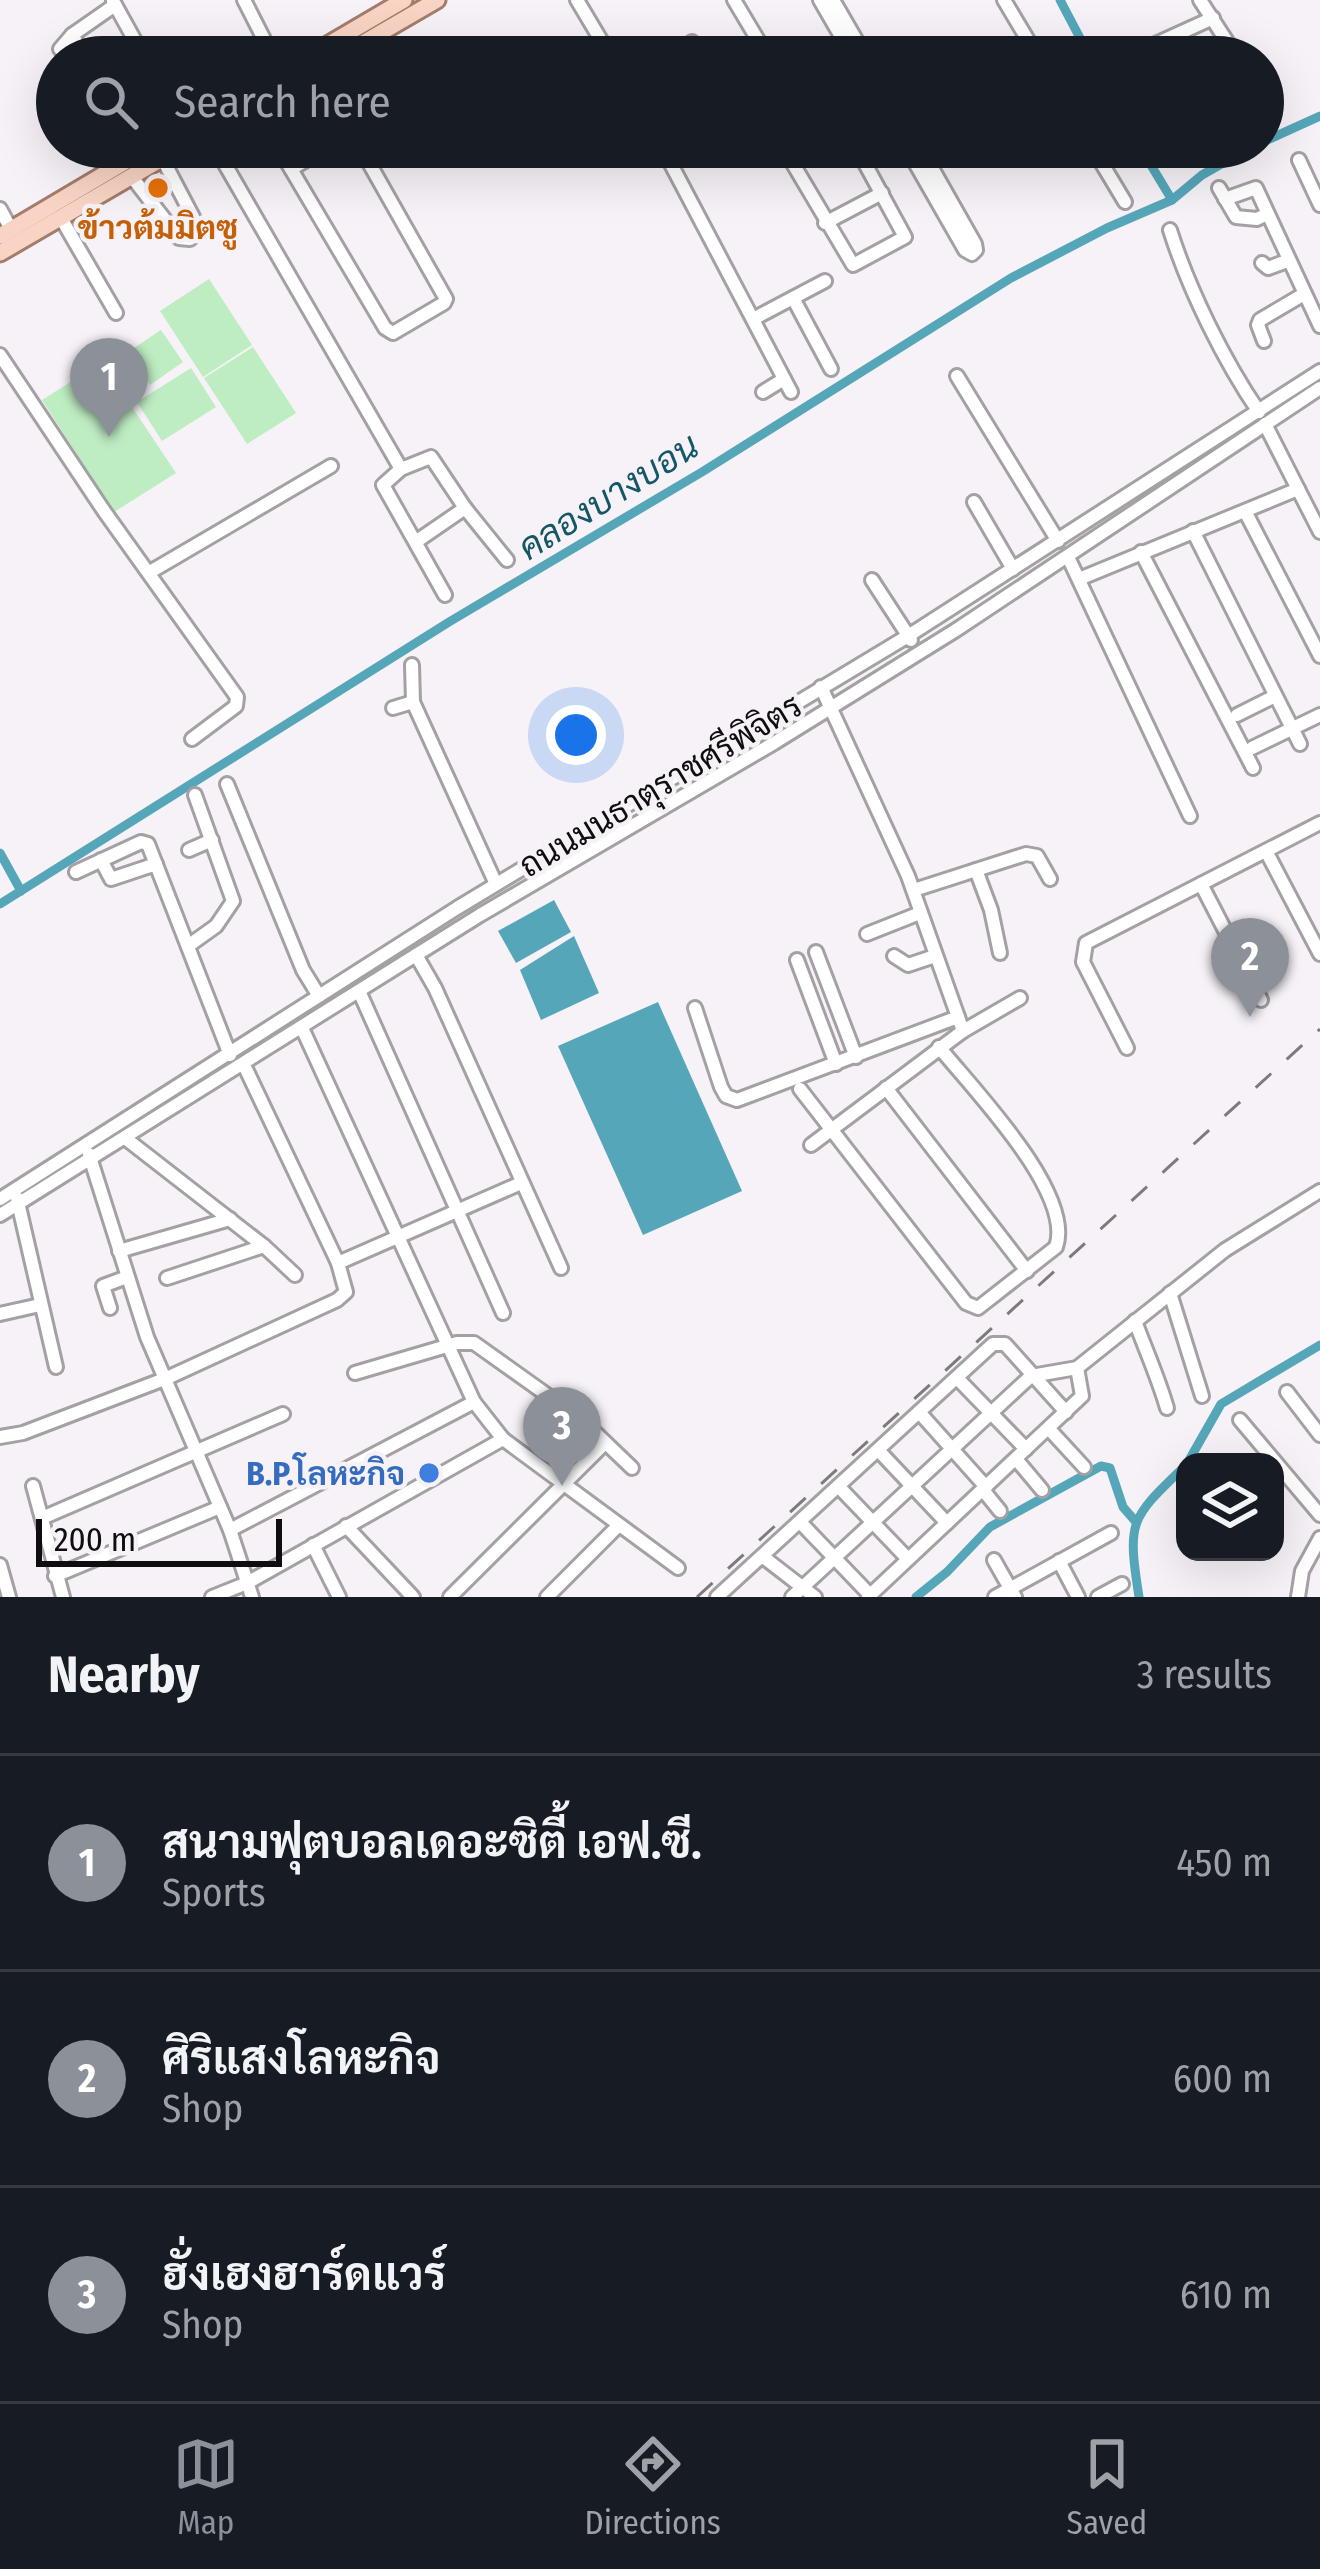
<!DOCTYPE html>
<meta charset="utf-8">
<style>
:root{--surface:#171b24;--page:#242831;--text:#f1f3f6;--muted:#9ea1a6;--line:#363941;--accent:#8c9099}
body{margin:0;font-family:"Fira Sans Condensed",Sarabun,sans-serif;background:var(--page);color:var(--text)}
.controls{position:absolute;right:36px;bottom:36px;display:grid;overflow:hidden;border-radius:24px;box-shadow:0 12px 48px #0002}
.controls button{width:108px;height:108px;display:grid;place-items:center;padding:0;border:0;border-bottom:3px solid var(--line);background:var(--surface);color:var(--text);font:60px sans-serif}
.scale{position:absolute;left:36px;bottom:30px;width:246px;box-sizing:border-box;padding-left:12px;border:6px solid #0f0d0f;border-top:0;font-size:33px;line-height:42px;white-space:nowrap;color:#0f0d0f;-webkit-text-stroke:9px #f6f2f7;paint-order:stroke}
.you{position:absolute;left:576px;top:735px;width:42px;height:42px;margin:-30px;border:9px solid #fff;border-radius:50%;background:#1a73e8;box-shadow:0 0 0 18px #1a73e833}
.badge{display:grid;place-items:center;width:78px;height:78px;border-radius:50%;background:var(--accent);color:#fff;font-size:39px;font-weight:700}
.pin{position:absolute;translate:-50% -99px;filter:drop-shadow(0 3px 6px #0008)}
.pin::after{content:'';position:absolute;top:63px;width:42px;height:36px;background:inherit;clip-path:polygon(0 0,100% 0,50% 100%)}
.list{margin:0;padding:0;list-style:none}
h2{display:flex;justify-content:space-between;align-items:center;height:156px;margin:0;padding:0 48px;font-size:51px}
h2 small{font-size:39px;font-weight:400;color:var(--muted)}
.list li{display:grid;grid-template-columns:78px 1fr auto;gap:36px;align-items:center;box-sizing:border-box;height:216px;padding:0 48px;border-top:3px solid var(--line)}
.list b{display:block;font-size:45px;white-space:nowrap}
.list p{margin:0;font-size:39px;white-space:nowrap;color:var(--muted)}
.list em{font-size:39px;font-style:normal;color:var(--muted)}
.icon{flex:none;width:66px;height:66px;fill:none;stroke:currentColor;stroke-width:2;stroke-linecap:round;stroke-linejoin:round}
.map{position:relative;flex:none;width:1320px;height:1597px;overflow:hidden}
.search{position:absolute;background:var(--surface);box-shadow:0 12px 48px #0002;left:36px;right:36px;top:36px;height:132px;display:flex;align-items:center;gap:30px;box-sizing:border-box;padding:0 42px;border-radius:66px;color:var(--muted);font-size:45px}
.sheet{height:804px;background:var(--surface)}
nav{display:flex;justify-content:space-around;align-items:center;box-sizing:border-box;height:168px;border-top:3px solid var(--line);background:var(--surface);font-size:33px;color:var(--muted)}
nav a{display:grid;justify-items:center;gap:6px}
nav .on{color:var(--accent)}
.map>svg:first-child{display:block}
</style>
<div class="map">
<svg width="1320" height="1597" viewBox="0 0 1320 1597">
<rect width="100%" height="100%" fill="#f6f2f7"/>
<g fill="#beedc2">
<path d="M209,279L252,345L203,377L160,311Z"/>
<path d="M161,330L183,362L150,385L128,352Z"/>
<path d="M253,347L296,413L247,444L204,378Z"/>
<path d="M102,362L176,473L114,512L42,400Z"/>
<path d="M191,368L216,407L162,441L137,402Z"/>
</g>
<g fill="#56a6ba">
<path d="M554,900L571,932L516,963L498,931Z"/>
<path d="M574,936L599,993L541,1020L520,970Z"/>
<path d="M658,1002L742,1191L643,1235L558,1046Z"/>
</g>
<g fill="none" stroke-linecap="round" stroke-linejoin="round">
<g stroke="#56a6ba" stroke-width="9">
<path d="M1060,0L1090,57"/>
<path d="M1263,142L1320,116"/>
<path d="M1140,147L1172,200"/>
<path d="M0,853L21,891"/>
<path d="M0,904L449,622L702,472L1011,278L1107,228L1172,200L1202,175L1251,147"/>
<path d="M1188,1462L1221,1404L1320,1345"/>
<path d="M916,1597L947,1572L990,1527L1101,1466L1110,1468L1123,1507L1136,1522"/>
<path d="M1139,1597C1127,1520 1130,1519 1185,1466"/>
</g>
<g stroke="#a4a0a4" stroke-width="18">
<g id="minor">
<path d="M244,0L273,57"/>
<path d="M577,0L611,57"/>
<path d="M734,0L768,57"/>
<path d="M820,0L853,57"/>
<path d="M833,0L866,57"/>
<path d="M1004,0L1038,57"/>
<path d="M1200,0L1237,57"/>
<path d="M113,1L144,57"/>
<path d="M72,35L83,53"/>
<path d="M60,49L72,35L115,5"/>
<path d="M679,57L692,42"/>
<path d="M1127,57L1213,18"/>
<path d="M1263,106L1271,120"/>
<path d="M215,147L401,469"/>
<path d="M278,147L385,328L393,333L444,303L446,299L360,147"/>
<path d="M662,147L791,392"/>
<path d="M783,147L853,265L905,237L856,147"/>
<path d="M906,147L965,250L972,254L976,250L975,244L920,147"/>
<path d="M1092,147L1125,202"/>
<path d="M1299,160L1320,205"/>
<path d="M291,169L328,147"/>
<path d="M132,177L179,238L190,239L195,234L193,217L162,158"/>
<path d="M1219,188L1236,217L1257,219L1267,214"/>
<path d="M1225,199L1256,188L1320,326"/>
<path d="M0,209L11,229"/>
<path d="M61,218L116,313"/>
<path d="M825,223L882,193"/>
<path d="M1170,230C1189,290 1224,361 1259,412"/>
<path d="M1262,263L1268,268L1287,261"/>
<path d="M793,298L831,369"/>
<path d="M753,319L825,281"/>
<path d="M1264,341L1258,325L1260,320L1304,294"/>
<path d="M0,355L104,511L237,697L236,706L192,739"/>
<path d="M957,376L1058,541"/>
<path d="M763,392L784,379"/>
<path d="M1298,489L1320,532"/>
<path d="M974,502L1013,569"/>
<path d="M465,508L507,560"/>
<path d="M1246,513L1320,656"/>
<path d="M1193,531L1300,744"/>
<path d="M417,541L465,508L431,457L401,469L383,485L445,595"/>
<path d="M1141,552L1253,768"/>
<path d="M1068,557L1190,816"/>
<path d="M150,572L331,466"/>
<path d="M1079,579L1298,489L1265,424"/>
<path d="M872,580L911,640"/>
<path d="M412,665L413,702L496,884"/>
<path d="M393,708L413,702"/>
<path d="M1237,715L1275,696"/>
<path d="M1252,748L1320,715"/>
<path d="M227,784L303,970L319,996"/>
<path d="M189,850L212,840"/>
<path d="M1266,851L1320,954"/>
<path d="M101,860L111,879L156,864"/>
<path d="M976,870L991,910L1000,953"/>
<path d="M76,872L141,842L148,844L230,1055"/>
<path d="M1201,884L1261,1000"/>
<path d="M914,890L1026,854L1037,856L1050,879"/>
<path d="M867,934L920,913"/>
<path d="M188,946L216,926L233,901L195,795"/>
<path d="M816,952L856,1057"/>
<path d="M416,955L435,988L561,1268"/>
<path d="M894,956L908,965L935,956"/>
<path d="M797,960L836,1064"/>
<path d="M359,991L503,1313"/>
<path d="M695,1008L721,1087L726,1096L737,1100L958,1017L908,876L821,687"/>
<path d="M302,1028L474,1402L503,1439L678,1568"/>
<path d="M963,1031L1020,998"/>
<path d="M1127,1048L1083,962L1086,943L1320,823"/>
<path d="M886,1088L1027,1271"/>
<path d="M800,1089L966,1303L978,1308L1056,1247C1075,1193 972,1088 939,1047"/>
<path d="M125,1138L264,1246L295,1275"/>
<path d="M811,1145L963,1031L958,1017"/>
<path d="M89,1154L147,1337L230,1530L252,1597"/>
<path d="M17,1198L56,1367"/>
<path d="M0,1199L457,908L908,636L1320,371"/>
<path d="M0,1215L480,915L774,743L956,630L1320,388"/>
<path d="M119,1251L230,1219"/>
<path d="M338,1263L521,1183"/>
<path d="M167,1278L264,1246"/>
<path d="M1170,1293L1202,1396"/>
<path d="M110,1308L103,1286L127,1277"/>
<path d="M0,1314L40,1305"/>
<path d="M1135,1321C1146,1351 1158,1377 1167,1408"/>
<path d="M355,1373L457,1343H474L582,1420L632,1468"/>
<path d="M957,1378L1026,1449"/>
<path d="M1287,1392L1320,1435"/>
<path d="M919,1412L986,1487"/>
<path d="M1240,1420L1320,1515"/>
<path d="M1049,1429L1084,1467"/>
<path d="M0,1437L23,1433L167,1378L337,1300L346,1292L338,1263L244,1065"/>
<path d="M878,1450L947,1523"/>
<path d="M1016,1459L1042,1490"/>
<path d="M33,1486L63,1597"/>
<path d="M838,1486L908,1559"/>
<path d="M983,1490L1000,1511"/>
<path d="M42,1518L283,1414"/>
<path d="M800,1522L870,1595"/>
<path d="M346,1526L413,1597"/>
<path d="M230,1530L474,1402"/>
<path d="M313,1545L339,1597"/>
<path d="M762,1556L815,1597"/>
<path d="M994,1560L1015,1597"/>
<path d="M1059,1561L1078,1597"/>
<path d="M0,1565L9,1597"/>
<path d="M55,1576L220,1507"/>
<path d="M212,1597L247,1583L503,1439"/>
<path d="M450,1597L605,1443"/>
<path d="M547,1597L619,1525"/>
<path d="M717,1597L993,1344H1005L1066,1412"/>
<path d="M792,1597L1031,1376L1077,1368L1225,1250L1320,1191"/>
<path d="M868,1597L1082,1396L1077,1368"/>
<path d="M995,1597L1111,1533"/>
<path d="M1098,1597L1122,1584"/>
<path d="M1298,1597L1302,1571L1320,1538"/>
</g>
</g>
<g stroke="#a47c6b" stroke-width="21">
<g id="major">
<path d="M307,57L404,0"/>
<path d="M339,57L437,0"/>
<path d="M0,236L150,147"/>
<path d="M0,253L182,147"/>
</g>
</g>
<use href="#minor" stroke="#fff" stroke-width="12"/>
<use href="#major" stroke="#f9d4c4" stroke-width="15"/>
<path stroke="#7d7a7d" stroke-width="3" stroke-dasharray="21 21" stroke-linecap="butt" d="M697,1597L1320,1029"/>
</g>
<circle fill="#e8710a" stroke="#f6f2f7" stroke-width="4.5" cx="158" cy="188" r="12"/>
<circle fill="#3f7fe0" stroke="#f6f2f7" stroke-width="4.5" cx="429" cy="1473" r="12"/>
<g text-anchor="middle" stroke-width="9" stroke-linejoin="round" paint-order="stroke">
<g font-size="33" font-weight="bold" fill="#c56008" stroke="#f6f2f7">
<text x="158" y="239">ข้าวต้มมิตซู</text>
</g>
<g font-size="33" fill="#0f0d0f" stroke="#f6f2f7">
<text transform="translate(660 785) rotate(-31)" y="12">ถนนมนธาตุราชศรีพิจิตร</text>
</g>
<g font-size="33" font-weight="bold" fill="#366cbe" stroke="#f6f2f7" text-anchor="end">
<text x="405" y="1485">B.P.โลหะกิจ</text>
</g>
<g font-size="36" font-style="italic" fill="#145766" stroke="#f6f2f7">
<text transform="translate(608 496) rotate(-32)" y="13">คลองบางบอน</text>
</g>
</g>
</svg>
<div class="controls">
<button><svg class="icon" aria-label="layers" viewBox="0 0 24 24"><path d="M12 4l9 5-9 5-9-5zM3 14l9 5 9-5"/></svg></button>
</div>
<div class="scale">200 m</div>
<div class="you"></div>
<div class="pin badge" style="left:109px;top:437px">1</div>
<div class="pin badge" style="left:1250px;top:1017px">2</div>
<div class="pin badge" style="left:562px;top:1486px">3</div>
<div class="search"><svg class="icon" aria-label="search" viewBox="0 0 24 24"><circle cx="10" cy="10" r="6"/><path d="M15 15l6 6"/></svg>Search here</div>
</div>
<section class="sheet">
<h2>Nearby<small>3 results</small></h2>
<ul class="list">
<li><span class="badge">1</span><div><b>สนามฟุตบอลเดอะซิตี้ เอฟ.ซี.</b><p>Sports</p></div><em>450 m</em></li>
<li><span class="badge">2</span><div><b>ศิริแสงโลหะกิจ</b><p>Shop</p></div><em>600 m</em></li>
<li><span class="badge">3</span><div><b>ฮั่งเฮงฮาร์ดแวร์</b><p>Shop</p></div><em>610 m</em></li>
</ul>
</section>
<nav>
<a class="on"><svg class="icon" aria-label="map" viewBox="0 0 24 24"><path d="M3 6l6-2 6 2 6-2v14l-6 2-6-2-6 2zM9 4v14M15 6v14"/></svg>Map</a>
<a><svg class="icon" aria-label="directions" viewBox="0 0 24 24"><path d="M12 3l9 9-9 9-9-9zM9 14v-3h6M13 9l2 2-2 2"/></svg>Directions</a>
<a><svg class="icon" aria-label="saved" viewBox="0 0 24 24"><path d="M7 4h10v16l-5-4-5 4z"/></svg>Saved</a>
</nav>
